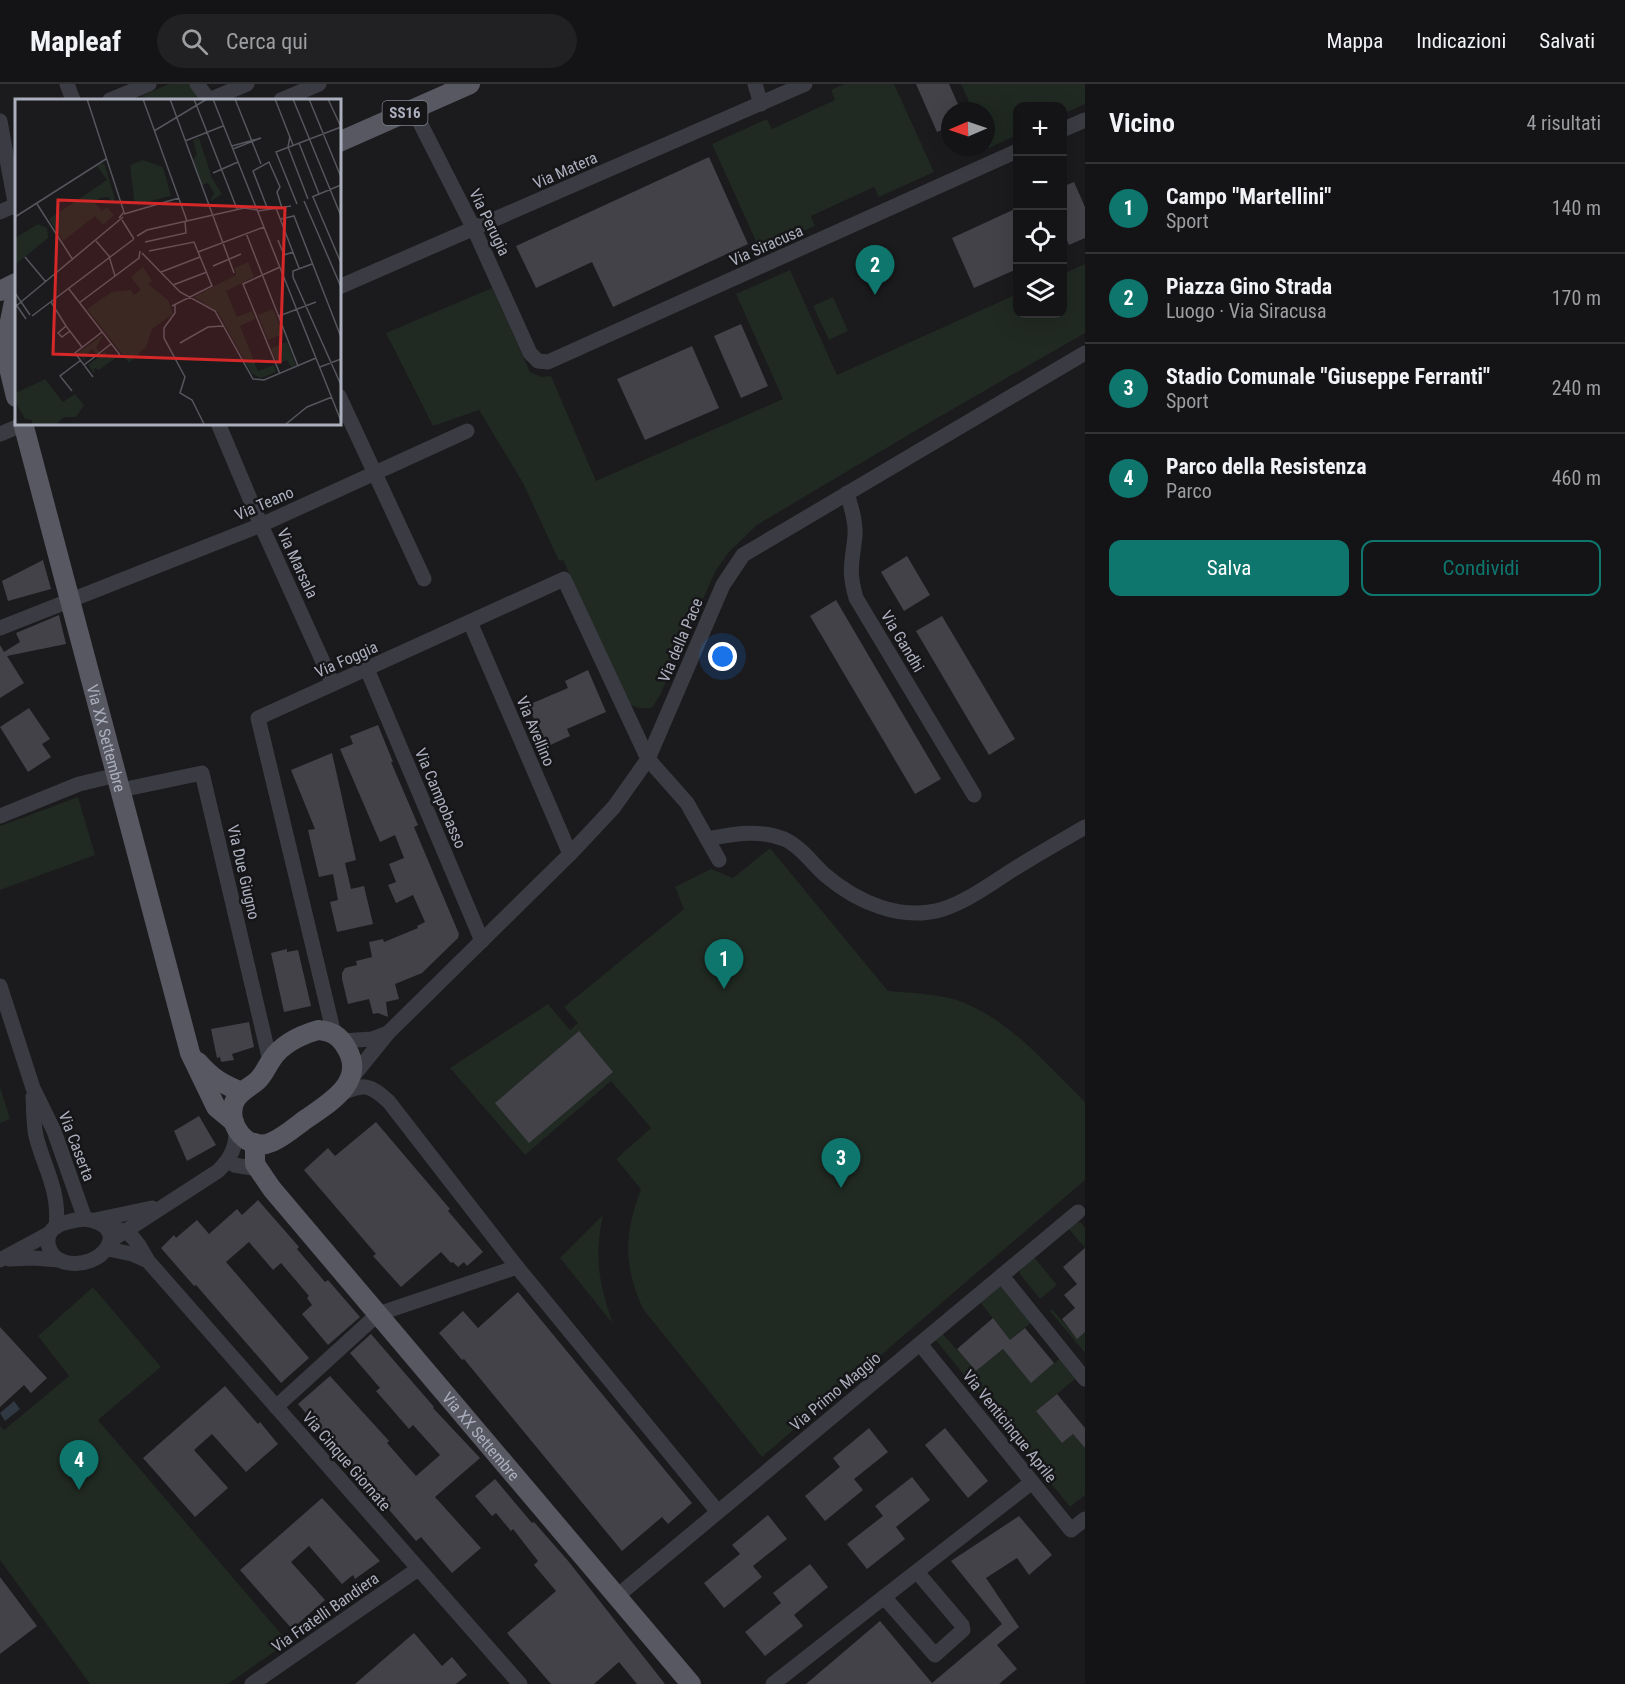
<!DOCTYPE html>
<html lang="it">
<meta charset="utf-8">
<style>
:root{--surface:#141416;--page:#212123;--text:#f1f3f6;--muted:#9d9ea1;--line:#333335;--accent:#0f766e}
body{margin:0;font-family:"Roboto Condensed",sans-serif;background:var(--page);color:var(--text)}
.controls{position:absolute;right:18px;top:18px;display:grid;overflow:hidden;border-radius:12px;box-shadow:0 6px 24px #0002}
.controls button{width:54px;height:54px;display:grid;place-items:center;padding:0;border:0;border-bottom:2px solid var(--line);background:var(--surface);color:var(--text);font:30px sans-serif}
.compass{position:absolute;left:941px;top:18px;width:54px;height:54px;border-radius:50%;background:var(--surface);box-shadow:0 6px 24px #0002;rotate:268deg}
.you{position:absolute;left:723px;top:573px;width:21px;height:21px;margin:-15px;border:4px solid #fff;border-radius:50%;background:#1a73e8;box-shadow:0 0 0 9px #1a73e833}
.badge{display:grid;place-items:center;width:39px;height:39px;border-radius:50%;background:var(--accent);color:#fff;font-size:20px;font-weight:700}
.pin{position:absolute;translate:-50% -50px;filter:drop-shadow(0 2px 3px #0008)}
.pin::after{content:'';position:absolute;top:32px;width:21px;height:18px;background:inherit;clip-path:polygon(0 0,100% 0,50% 100%)}
.list{margin:0;padding:0;list-style:none}
h2{display:flex;justify-content:space-between;align-items:center;height:78px;margin:0;padding:0 24px;font-size:26px}
h2 small{font-size:20px;font-weight:400;color:var(--muted)}
.list li{display:grid;grid-template-columns:39px 1fr auto;gap:18px;align-items:center;box-sizing:border-box;height:90px;padding:0 24px;border-top:2px solid var(--line)}
.list b{display:block;font-size:22px;white-space:nowrap}
.list p{margin:0;font-size:20px;white-space:nowrap;color:var(--muted)}
.list em{font-size:20px;font-style:normal;color:var(--muted)}
.actions{display:flex;gap:12px;padding:18px 24px}
.actions a{flex:1;padding:14px 0;border:2px solid var(--accent);border-radius:12px;text-align:center;font-size:21px;color:var(--accent)}
.actions .main{background:var(--accent);color:#fff}
.icon{flex:none;width:33px;height:33px;fill:none;stroke:currentColor;stroke-width:2;stroke-linecap:round;stroke-linejoin:round}
.map{position:relative;flex:none;width:1085px;height:1600px;overflow:hidden}
header{display:flex;align-items:center;gap:36px;box-sizing:border-box;height:84px;padding:0 30px;background:var(--surface);border-bottom:2px solid var(--line)}
header strong{font-size:28px}
nav{display:flex;gap:33px;margin-inline-start:auto;font-size:21px}
.search{width:420px;height:54px;background:var(--page);display:flex;align-items:center;gap:15px;box-sizing:border-box;padding:0 21px;border-radius:33px;color:var(--muted);font-size:22px}
main{display:flex}
aside{flex:1;background:var(--surface)}
.map>svg:first-child{display:block}
</style>
<header>
<strong>Mapleaf</strong>
<div class="search"><svg class="icon" aria-label="search" viewBox="0 0 24 24"><circle cx="10" cy="10" r="6"/><path d="M15 15l6 6"/></svg>Cerca qui</div>
<nav><a>Mappa</a><a>Indicazioni</a><a>Salvati</a></nav>
</header>
<main>
<div class="map">
<svg width="1085" height="1600" viewBox="0 0 1085 1600">
<rect width="100%" height="100%" fill="#1b1a1d"/>
<g fill="#202922">
<path d="M169,0H197L209,16H153L141,12Z"/>
<path d="M844,0H894L934,88L879,113L874,103L811,132L815,142L760,166L712,60L767,35L772,45L835,16L831,6Z"/>
<path d="M961,0H1085V20L1063,30L1062,22H1017V51L989,64L986,57V27H973Z"/>
<path d="M1085,180V249L920,344L757,441L729,468L716,486L660,611L652,624C643,625 635,624 628,619L563,476L559,477L523,399L479,326L433,342L386,249L492,204L530,288L541,293L551,292L596,397L783,315L736,210L790,186L837,291L1017,210V230H1062L1063,190Z"/>
<path d="M833,213L848,247L829,256L813,222Z"/>
<path d="M78,713L95,771L0,806V742Z"/>
<path d="M770,764L888,907C912,909 944,910 965,919C1014,940 1048,982 1085,1018V1096L762,1373L643,1225C623,1181 624,1150 641,1105L616,1075L651,1044L611,997L525,1071L450,984L548,920L570,946L578,939L564,923L684,825L675,803L711,785L733,794Z"/>
<path d="M0,1003L10,1035L0,1039Z"/>
<path d="M603,1131C594,1176 599,1198 613,1240L560,1174Z"/>
<path d="M1080,1138L1085,1144V1164L1067,1143L1073,1139Z"/>
<path d="M1034,1173L1057,1201L1040,1215L1020,1190V1185Z"/>
<path d="M1000,1202H1004L1032,1238L1010,1256L980,1218Z"/>
<path d="M93,1203L161,1283L98,1336L288,1558L228,1600H90L0,1476V1342L4,1346L69,1292L38,1252Z"/>
<path d="M1052,1225L1077,1254L1085,1248V1269L1050,1227Z"/>
<path d="M942,1249L976,1287L1003,1265L1031,1298L1063,1272L1079,1292L1036,1327L1062,1359L1073,1350L1085,1364V1411L1070,1423L935,1255Z"/>
</g>
<path fill="#2f3843" d="M14,1317L20,1325L5,1337L0,1329Z"/>
<g fill="#424248">
<path d="M916,0H949L961,27H950V43L937,48Z"/>
<path d="M709,73L748,160L613,223L592,178L536,204L516,162Z"/>
<path d="M1074,98L1085,123V154L1069,161L1062,146V103Z"/>
<path d="M1017,124V185L974,204L952,154Z"/>
<path d="M741,240L768,302L741,314L714,252Z"/>
<path d="M692,262L719,324L645,356L617,295Z"/>
<path d="M907,472L930,511L904,527L881,488Z"/>
<path d="M43,476L51,505L8,517L2,497Z"/>
<path d="M836,516L941,695L915,710L810,532Z"/>
<path d="M59,531L66,560L7,572L24,599L0,614V561L4,568L20,558L16,549Z"/>
<path d="M942,532L1015,655L989,671L916,547Z"/>
<path d="M588,586L606,628L567,645L570,652L546,663L528,621L568,604L565,597Z"/>
<path d="M29,624L50,655L42,660L51,673L28,688L0,643Z"/>
<path d="M378,641L393,678H391L418,741L414,743L459,850L458,854L422,889L395,900L399,915L386,918L388,933L378,929L373,930L369,915L348,920L342,895V889L345,884L357,881L356,877L372,873L369,858L383,855L384,858L418,844L417,842L425,838L413,811L396,819L388,801L396,798L389,780L404,774L395,751L380,758L340,665L353,660L350,652Z"/>
<path d="M332,669L356,776L345,779L351,805L364,802L373,840L337,848L330,818L338,816L333,790L319,793L308,746L315,745L291,686Z"/>
<path d="M287,865V868L298,866L311,922L284,928L271,869Z"/>
<path d="M249,938L254,963L232,970L234,976L221,978L220,973L217,974L211,945Z"/>
<path d="M579,947L613,988L529,1059L495,1019Z"/>
<path d="M199,1032L216,1061L187,1077L174,1047Z"/>
<path d="M376,1038L450,1125L448,1127L483,1168L467,1182L464,1178L458,1183L453,1178L451,1179L441,1168L401,1203L373,1172L376,1170L304,1086L328,1064L335,1072Z"/>
<path d="M258,1116L299,1163L297,1165L325,1198L328,1196L360,1233L328,1261L302,1230L312,1221L307,1214L309,1212L281,1179L273,1186L249,1158L226,1178L309,1274L281,1299L196,1201L194,1202L161,1164L174,1151L176,1154L197,1136L209,1150L237,1125L242,1131Z"/>
<path d="M1085,1164V1248L1077,1255L1062,1235L1075,1224L1064,1211L1077,1200L1063,1183Z"/>
<path d="M518,1208L692,1419L668,1440L662,1433L622,1467L464,1275L462,1276L439,1249L463,1227L478,1244Z"/>
<path d="M993,1234L1010,1256L1025,1244L1054,1279L1031,1299L1003,1265L976,1287L957,1265Z"/>
<path d="M0,1243L47,1294L31,1309L24,1301L0,1323Z"/>
<path d="M371,1250L434,1323L433,1324L480,1374L435,1413L481,1464L452,1489L421,1453L416,1457L298,1320L330,1292L389,1357L387,1359L416,1392L440,1371L413,1341L409,1345L390,1323L376,1307L380,1304L350,1269Z"/>
<path d="M225,1302L258,1340L260,1338L278,1360L246,1388L212,1350L194,1366L228,1404L195,1433L143,1374Z"/>
<path d="M1057,1310L1085,1344V1364L1073,1350L1062,1359L1036,1327Z"/>
<path d="M869,1344L888,1368L854,1395L863,1406L825,1437L805,1412L840,1383L833,1374Z"/>
<path d="M945,1344L988,1397L968,1414L925,1361Z"/>
<path d="M912,1393L930,1416L896,1443L905,1455L867,1485L847,1460L883,1432L875,1422Z"/>
<path d="M495,1395L532,1439L534,1438L569,1478L665,1600H637L619,1578L594,1600H551L507,1549L556,1507L534,1481L538,1477L513,1445L511,1447L496,1429L492,1432L475,1412Z"/>
<path d="M322,1414L380,1477L355,1495L353,1491L342,1500L309,1462L291,1478L325,1516L292,1545L240,1486Z"/>
<path d="M768,1431L787,1455L753,1482L762,1493L724,1524L704,1499L740,1470L732,1461Z"/>
<path d="M1019,1432L1052,1471L1029,1491L1017,1474L986,1494L1019,1543L997,1561L1017,1585L999,1600H806L880,1537L932,1599L1002,1540L951,1477Z"/>
<path d="M810,1480L828,1503L794,1531L803,1542L765,1572L745,1548L781,1519L773,1509Z"/>
<path d="M0,1493L37,1542L0,1570Z"/>
<path d="M414,1549L442,1582L452,1573L467,1591L456,1600H355Z"/>
</g>
<g fill="none" stroke-linecap="round" stroke-linejoin="round">
<g stroke="#3b3c43" stroke-width="15">
<path d="M67,0L73,16"/>
<path d="M197,0L209,16"/>
<path d="M755,0L761,20"/>
<path d="M110,16L149,0"/>
<path d="M209,16L247,0"/>
<path d="M281,16L319,0"/>
<path d="M413,25L474,145L530,269L538,277L548,278L1017,67"/>
<path d="M0,37L16,124"/>
<path d="M1062,46L1085,36"/>
<path d="M0,128L16,121"/>
<path d="M339,203L805,0"/>
<path d="M339,312L424,495"/>
<path d="M218,339L261,441L333,600"/>
<path d="M0,350L24,340"/>
<path d="M847,409C851,423 856,437 855,452C852,480 848,486 856,514L974,711"/>
<path d="M470,538L570,770"/>
<path d="M0,544L261,441L467,347"/>
<path d="M367,585L482,857"/>
<path d="M121,706L202,689L270,977"/>
<path d="M0,732L79,700L117,691"/>
<path d="M707,755C734,750 758,745 784,755C800,762 812,779 825,791C857,818 901,838 943,825C968,817 992,799 1014,785C1038,770 1061,757 1085,743"/>
<path d="M0,902L33,1004L54,1047L85,1135"/>
<path d="M334,950L258,634L564,495L648,675L687,719L719,776"/>
<path d="M342,957L372,955L388,949"/>
<path d="M350,996L388,949L570,770L614,723L648,675L723,501L743,471L1085,269"/>
<path d="M340,1010C364,999 370,1000 389,1018L517,1183L718,1428"/>
<path d="M33,1013C34,1027 33,1043 37,1056C46,1087 60,1109 56,1143"/>
<path d="M234,1081L258,1085"/>
<path d="M85,1135C134,1142 103,1188 64,1178C48,1173 41,1151 57,1142C66,1137 75,1136 85,1135Z"/>
<path d="M95,1136L152,1124"/>
<path d="M103,1141C132,1147 134,1152 148,1177L520,1600"/>
<path d="M110,1157L218,1087C231,1074 237,1062 236,1044"/>
<path d="M108,1165L132,1170L148,1177"/>
<path d="M9,1175L34,1174L59,1176"/>
<path d="M0,1176L50,1149"/>
<path d="M1002,1192L1085,1295"/>
<path d="M920,1260L1071,1446L1085,1435"/>
<path d="M276,1323L378,1230L517,1183"/>
<path d="M917,1488L962,1541L963,1546L935,1571L884,1513L1032,1398"/>
<path d="M616,1513L1078,1128"/>
<path d="M252,1600L418,1485"/>
<path d="M773,1600L884,1513"/>
</g>
<g stroke="#575862" stroke-width="20">
<path d="M339,58L470,0"/>
<path d="M0,207L16,199"/>
<path d="M16,208L7,252L10,288L16,313"/>
<path id="s1" d="M23,339L190,969L216,1023L234,1038"/>
<path d="M318,946C332,947 340,952 347,965C366,998 329,1019 306,1035C295,1043 284,1053 272,1058C248,1069 226,1041 234,1019C238,1008 249,1004 257,997C264,991 267,982 272,975C282,960 301,951 318,946Z"/>
<path d="M198,978C212,994 222,1000 242,1008"/>
<path id="s2" d="M255,1059V1080L272,1105L691,1600"/>
</g>
</g>
<g text-anchor="middle" stroke-width="5" stroke-linejoin="round" paint-order="stroke">
<rect fill="#161518" stroke="#7f828c" stroke-width="1.5" x="382.5" y="17" width="45" height="24" rx="4.5"/>
<g font-size="15" font-weight="bold" fill="#acb0be">
<text x="405" y="34">SS16</text>
</g>
<g font-size="16" fill="#acb0be" stroke="#161518">
<text transform="translate(565 86) rotate(-24)" y="6">Via Matera</text>
<text transform="translate(490 138) rotate(64)" y="6">Via Perugia</text>
<text transform="translate(766 161) rotate(-24)" y="6">Via Siracusa</text>
<text transform="translate(264 419) rotate(-23)" y="6">Via Teano</text>
<text transform="translate(298 479) rotate(65)" y="6">Via Marsala</text>
<text transform="translate(680 556) rotate(-67)" y="6">Via della Pace</text>
<text transform="translate(903 557) rotate(59)" y="6">Via Gandhi</text>
<text transform="translate(346 575) rotate(-24)" y="6">Via Foggia</text>
<text transform="translate(536 647) rotate(67)" y="6">Via Avellino</text>
<text dy="6" stroke="none"><textPath href="#s1" startOffset="326">Via XX Settembre</textPath></text>
<text transform="translate(441 714) rotate(67)" y="6">Via Campobasso</text>
<text transform="translate(244 788) rotate(77)" y="6">Via Due Giugno</text>
<text transform="translate(77 1062) rotate(69)" y="6">Via Caserta</text>
<text transform="translate(835 1307) rotate(-40)" y="6">Via Primo Maggio</text>
<text transform="translate(1010 1342) rotate(51)" y="6">Via Venticinque Aprile</text>
<text dy="6" stroke="none"><textPath href="#s2" startOffset="375">Via XX Settembre</textPath></text>
<text transform="translate(347 1377) rotate(49)" y="6">Via Cinque Giornate</text>
<text transform="translate(325 1528) rotate(-35)" y="6">Via Fratelli Bandiera</text>
</g>
</g>
<g transform="translate(15 15)">
<rect width="326" height="326" fill="#1b1a1d"/>
<path d="M184,39L197,79L207,95L195,103L199,94L193,84L187,86L178,61L182,55L178,41ZM128,61L148,68L156,97L123,105L119,101L115,66ZM86,64L90,66L100,100L97,103L93,98L85,99L79,103L87,112L92,108L99,116L88,126L80,117L48,142L34,120L92,81L82,67ZM23,125L32,129L33,139L0,166V139ZM233,163L239,178L211,192L222,218L237,212L240,220L225,227L243,272L259,266L261,273L246,279L237,275L203,213L179,198L221,176L220,169ZM128,168L137,182L133,185L153,201L158,215L137,230L131,248L114,264L72,210L97,193L115,191L119,196L126,191L116,178ZM258,210L268,235L253,241L243,216ZM88,236L81,249L85,254L82,256L77,250L69,258L71,264L63,254ZM272,243L281,266L276,268L272,261L263,265L256,249ZM91,252L90,259L103,257L84,271L79,269L80,275L73,266ZM30,280L48,303L60,295L69,306L61,318H49L42,325H17V321L10,320L0,302L1,294Z" fill="#202922"/>
<path fill="none" stroke="#55565d" stroke-width="1.5" d="M72,0L109,113L104,119M128,0L172,122M155,0L219,174M179,0L222,110M198,0L326,322M220,0L246,65M260,0L278,46M278,0L326,117M294,0L326,78M139,32L192,0M275,37L273,48L293,100M170,42L208,27M284,44L304,95M217,47L246,39L218,50M198,74L223,63M297,98L326,86M298,98L326,164M289,102L326,188M22,105L58,161M282,105L261,53L326,28L313,0M261,109L284,169M253,111L238,72L254,63L265,88L262,93L267,109M243,112L276,107M109,115L164,99M0,118L91,60M266,120L279,117L326,238M107,121L119,140M231,134L283,267M122,137L132,131L229,109L242,111M263,141L269,156L278,153M81,142L94,157L100,177M130,143L171,134L170,123M134,152L179,143L197,187L157,207M183,153L249,128M127,154L165,193L200,212L238,280L249,281L301,259M10,158L31,183M297,165L278,172V178L326,286M198,167L226,155M265,168L228,185L265,275M146,173L185,158M158,186L192,173M54,190L105,256M0,194L15,216M36,203L51,227M0,204L11,220M64,204L124,159L125,152M160,206V214L149,229V239L170,278L165,294L177,301L189,325M0,208L108,118M17,217L119,140M264,217L301,203M55,232L47,238L43,234L51,227L67,248M165,244L193,228L208,227M69,266L96,245M305,268L326,260M78,278L60,254L87,233M57,292L45,277L66,261M271,325L292,308L317,298"/>
<path fill="#d62828" fill-opacity="0.15" stroke="#d62828" stroke-width="3" d="M43,101L270,109L265,263L38,255Z"/>
<rect width="326" height="326" fill="none" stroke="#acb0be" stroke-width="3"/>
</g>
</svg>
<div class="controls">
<button>+</button>
<button>−</button>
<button><svg class="icon" aria-label="locate" viewBox="0 0 24 24"><circle cx="12" cy="12" r="6"/><path d="M12 2v4M12 18v4M2 12h4M18 12h4"/></svg></button>
<button><svg class="icon" aria-label="layers" viewBox="0 0 24 24"><path d="M12 4l9 5-9 5-9-5zM3 14l9 5 9-5"/></svg></button>
</div>
<svg class="compass" viewBox="-18 -18 36 36"><path d="M0-13l5 13h-10z" fill="#e53935"/><path d="M0 13l5-13h-10z" fill="#9d9ea1"/></svg>
<div class="you"></div>
<div class="pin badge" style="left:724px;top:905px">1</div>
<div class="pin badge" style="left:875px;top:211px">2</div>
<div class="pin badge" style="left:841px;top:1104px">3</div>
<div class="pin badge" style="left:79px;top:1406px">4</div>
</div>
<aside>
<h2>Vicino<small>4 risultati</small></h2>
<ul class="list">
<li><span class="badge">1</span><div><b>Campo &quot;Martellini&quot;</b><p>Sport</p></div><em>140 m</em></li>
<li><span class="badge">2</span><div><b>Piazza Gino Strada</b><p>Luogo · Via Siracusa</p></div><em>170 m</em></li>
<li><span class="badge">3</span><div><b>Stadio Comunale &quot;Giuseppe Ferranti&quot;</b><p>Sport</p></div><em>240 m</em></li>
<li><span class="badge">4</span><div><b>Parco della Resistenza</b><p>Parco</p></div><em>460 m</em></li>
</ul>
<div class="actions"><a class="main">Salva</a><a>Condividi</a></div>
</aside>
</main>
